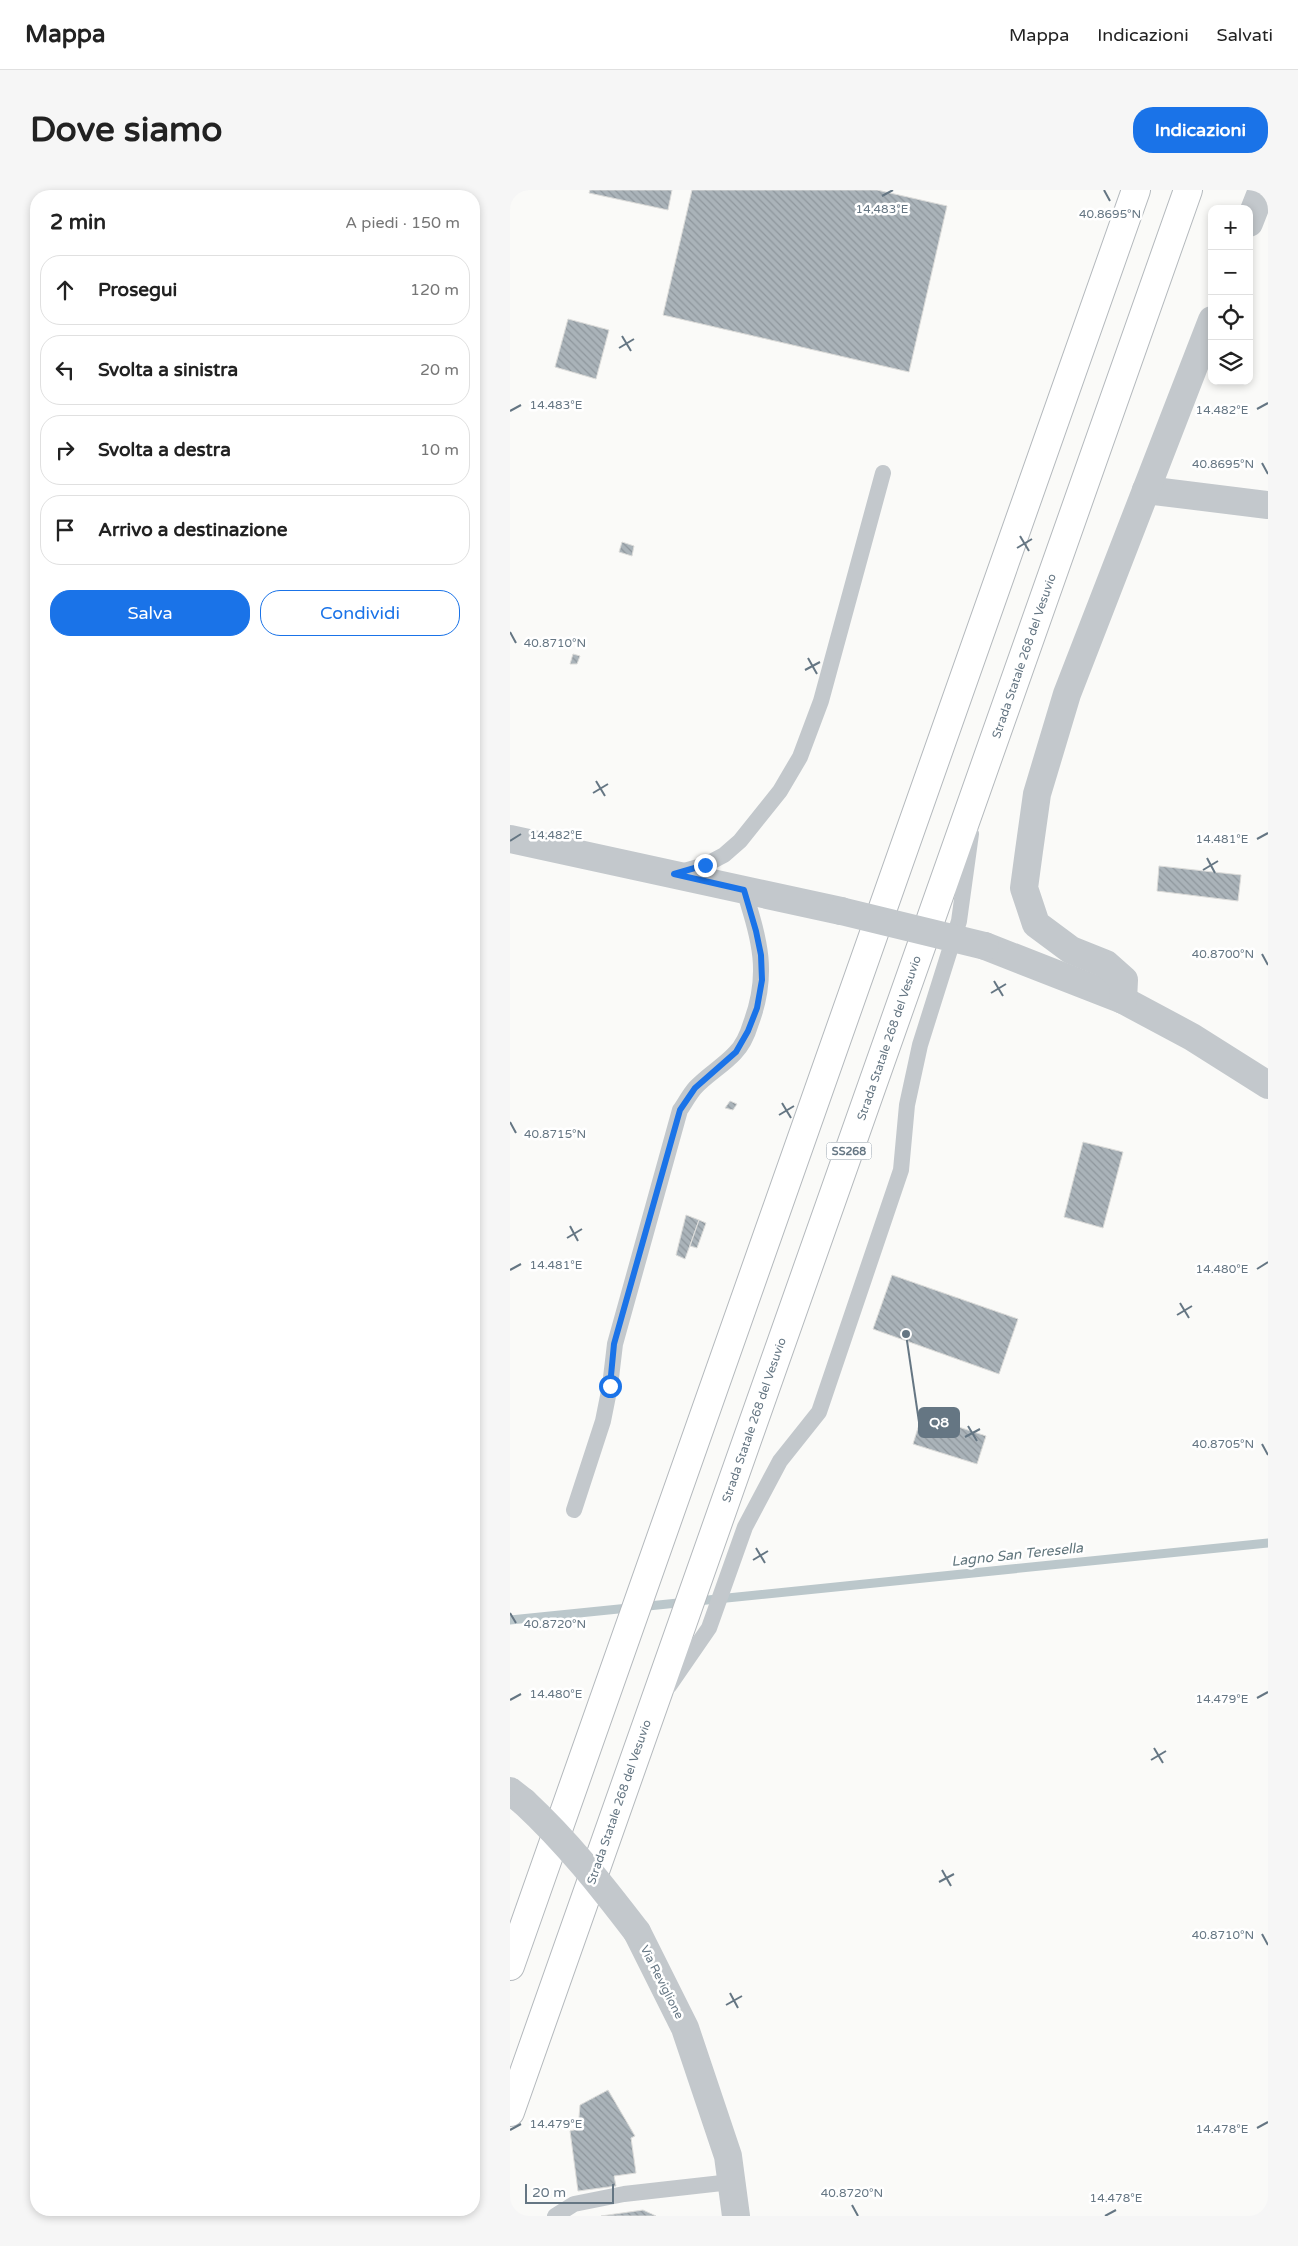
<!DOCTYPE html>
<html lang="it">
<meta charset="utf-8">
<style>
:root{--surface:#fff;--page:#f6f6f6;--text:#222;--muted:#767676;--line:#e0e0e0;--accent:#1a73e8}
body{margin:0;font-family:"Varela Round",sans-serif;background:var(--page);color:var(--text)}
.controls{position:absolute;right:15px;top:15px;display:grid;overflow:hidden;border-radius:10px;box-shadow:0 2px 8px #0003}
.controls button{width:45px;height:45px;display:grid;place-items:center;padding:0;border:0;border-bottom:1px solid var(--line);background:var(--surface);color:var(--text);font:25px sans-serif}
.scale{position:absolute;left:15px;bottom:12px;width:89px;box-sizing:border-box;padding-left:5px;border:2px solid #657683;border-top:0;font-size:14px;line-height:18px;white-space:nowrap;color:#657683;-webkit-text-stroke:4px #fff;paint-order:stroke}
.stop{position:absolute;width:15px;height:15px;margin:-11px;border:4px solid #1a73e8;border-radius:50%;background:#fff}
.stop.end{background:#1a73e8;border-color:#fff;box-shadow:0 1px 5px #0008}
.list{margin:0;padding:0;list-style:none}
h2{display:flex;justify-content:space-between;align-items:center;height:65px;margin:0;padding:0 20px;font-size:21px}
h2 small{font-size:16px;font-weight:400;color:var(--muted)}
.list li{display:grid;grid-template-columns:32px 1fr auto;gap:15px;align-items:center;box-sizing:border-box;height:70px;margin:0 10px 10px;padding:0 10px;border:1px solid var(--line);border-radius:20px}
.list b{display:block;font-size:19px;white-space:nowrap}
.list em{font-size:16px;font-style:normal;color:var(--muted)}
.actions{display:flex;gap:10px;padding:15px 20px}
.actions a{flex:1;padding:11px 0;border:1px solid var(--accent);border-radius:20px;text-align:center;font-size:18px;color:var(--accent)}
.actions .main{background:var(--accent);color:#fff}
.icon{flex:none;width:28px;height:28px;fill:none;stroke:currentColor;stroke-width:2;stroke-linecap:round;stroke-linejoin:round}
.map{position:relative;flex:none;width:758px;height:2026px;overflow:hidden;border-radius:20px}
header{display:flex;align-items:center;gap:30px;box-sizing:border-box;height:70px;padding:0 25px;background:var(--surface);border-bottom:1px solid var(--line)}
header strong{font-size:24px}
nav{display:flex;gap:28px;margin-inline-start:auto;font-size:18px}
.intro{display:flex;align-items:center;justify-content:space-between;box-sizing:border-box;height:120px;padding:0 30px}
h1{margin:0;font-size:35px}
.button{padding:12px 22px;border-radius:20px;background:var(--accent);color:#fff;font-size:18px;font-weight:700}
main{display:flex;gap:30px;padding:0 30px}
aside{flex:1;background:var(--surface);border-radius:20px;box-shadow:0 2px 8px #0003}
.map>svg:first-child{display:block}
</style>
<header>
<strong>Mappa</strong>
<nav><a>Mappa</a><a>Indicazioni</a><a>Salvati</a></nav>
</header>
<div class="intro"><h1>Dove siamo</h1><a class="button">Indicazioni</a></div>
<main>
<aside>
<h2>2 min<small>A piedi · 150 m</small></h2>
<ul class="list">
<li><svg class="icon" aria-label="ahead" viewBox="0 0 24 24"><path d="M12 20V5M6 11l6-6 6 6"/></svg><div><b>Prosegui</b></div><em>120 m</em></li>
<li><svg class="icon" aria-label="left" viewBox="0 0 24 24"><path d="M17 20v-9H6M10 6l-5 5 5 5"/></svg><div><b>Svolta a sinistra</b></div><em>20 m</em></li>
<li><svg class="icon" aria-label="right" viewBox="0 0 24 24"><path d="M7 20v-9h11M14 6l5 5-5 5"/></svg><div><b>Svolta a destra</b></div><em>10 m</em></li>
<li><svg class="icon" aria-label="arrive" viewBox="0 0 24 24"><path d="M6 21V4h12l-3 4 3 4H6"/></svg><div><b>Arrivo a destinazione</b></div></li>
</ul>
<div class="actions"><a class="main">Salva</a><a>Condividi</a></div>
</aside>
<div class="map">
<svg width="758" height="2026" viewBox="0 0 758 2026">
<defs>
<pattern id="building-back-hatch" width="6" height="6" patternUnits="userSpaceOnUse" patternTransform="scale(1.25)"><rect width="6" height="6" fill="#aab3b9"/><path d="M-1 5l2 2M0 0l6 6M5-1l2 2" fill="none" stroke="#8e969c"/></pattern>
</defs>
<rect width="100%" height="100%" fill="#fafaf8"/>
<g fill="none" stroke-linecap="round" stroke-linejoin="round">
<path stroke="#bbc7cb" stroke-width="9" d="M0,1430L758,1353"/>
</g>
<g fill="url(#building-back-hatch)" stroke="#dcdcda">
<path d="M80,0H162L158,20L79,3Z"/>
<path d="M182,0H367L437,16L399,182L153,125Z"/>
<path d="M58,129L99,140L86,189L45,177Z"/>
<path d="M112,352L124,356L122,366L109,362Z"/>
<path d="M63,464L70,466L67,474H60Z"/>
<path d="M649,676L731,685L728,711L647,701Z"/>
<path d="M220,911L227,914L223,920L215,918Z"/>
<path d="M573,952L613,962L593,1038L554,1027Z"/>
<path d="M176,1025L189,1030L175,1069L166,1065Z"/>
<path d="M189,1030L196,1033L187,1058L180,1056Z"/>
<path d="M382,1085L508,1129L489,1184L363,1139Z"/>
<path d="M412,1225L476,1246L467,1274L403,1254Z"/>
<path d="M98,1900L125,1946L121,1948L126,1983L104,1986L106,1996L68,2001L60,1941L68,1939L70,1915Z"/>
<path d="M133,2020L146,2026H91Z"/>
</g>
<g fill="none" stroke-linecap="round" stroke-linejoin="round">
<g stroke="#b4b9bd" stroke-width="30">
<g id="trunk">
<path d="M0,1776L626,0"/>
<path d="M0,1922L678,0"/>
</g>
</g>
<g stroke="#c3c8cc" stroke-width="16">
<path d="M171,682L195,675L214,665L230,651L270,601L290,567L311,511L373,283"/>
<path d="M64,1320L93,1231L100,1196L105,1154L170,920C175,913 179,905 185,898C197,885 213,876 225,863C232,856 238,843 241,833C260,782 249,749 234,700"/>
<path d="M159,1496L199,1438L235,1337L270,1271L309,1222L391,980L397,915L410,855L449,731L461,644"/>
<path d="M45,2026L64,2014L114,2004L221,1992"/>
</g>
<g stroke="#c3c8cc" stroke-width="28">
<path d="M739,33L752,0"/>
<path d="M636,300L758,315"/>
<path d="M0,649L331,721"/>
<path d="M475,756L613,810L682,847L758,895"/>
<path d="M613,810L614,790L596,774L561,760L526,734L514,698L519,661L527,604L557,504L702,130"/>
</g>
<g stroke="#c3c8cc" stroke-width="28">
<path d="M0,1601L14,1612"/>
<path d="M127,1742L175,1838L218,1966L226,2026"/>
</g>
<use href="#trunk" stroke="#fff" stroke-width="28"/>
<path stroke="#c3c8cc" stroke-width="28" d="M331,721L475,756"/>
<path stroke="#c3c8cc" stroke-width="28" d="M14,1612C58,1653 91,1695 127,1742"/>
</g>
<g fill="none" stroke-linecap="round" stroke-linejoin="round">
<path stroke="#1a73e8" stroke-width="6" d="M100,1196L104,1154L170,920L185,898L226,862L238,841L247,818L252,790L251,765L246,741L234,700L164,684L195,675"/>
</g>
<path fill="none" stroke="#657683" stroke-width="2" d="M594,0L600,11M372,6L383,0M112,146L121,161M109,158L124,149M747,219L758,213M0,221L11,215M752,273L758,284M510,346L519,361M507,358L522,349M0,442L6,453M298,468L307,484M295,480L310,472M86,591L95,606M83,603L98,594M747,649L758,643M0,651L11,644M697,668L705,683M693,680L708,671M752,764L758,775M484,791L493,806M481,803L496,794M272,913L281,928M269,925L284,916M0,932L6,943M60,1036L68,1051M57,1048L72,1039M747,1079L758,1072M0,1080L11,1074M670,1113L679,1128M667,1125L682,1116M458,1236L467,1251M455,1247L470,1239M752,1254L758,1265M246,1358L255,1373M243,1370L258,1361M0,1423L6,1433M747,1508L758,1502M0,1510L11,1504M644,1558L653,1573M641,1570L656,1561M432,1680L441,1696M429,1692L444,1684M752,1744L758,1755M220,1803L228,1818M216,1815L232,1806M747,1938L758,1932M0,1940L11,1934M342,2015L348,2026M595,2026L606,2020"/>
<g text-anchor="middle" stroke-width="5" stroke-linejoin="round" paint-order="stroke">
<rect fill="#fff" stroke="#939fa8" stroke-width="1" x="316.5" y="952.5" width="45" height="17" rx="4"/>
<g font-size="11" font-weight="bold" fill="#657683">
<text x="339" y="965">SS268</text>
</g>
<g font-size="12" fill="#657683" stroke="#fff">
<text transform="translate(514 466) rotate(-71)" y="4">Strada Statale 268 del Vesuvio</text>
<text transform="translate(379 848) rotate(-71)" y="4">Strada Statale 268 del Vesuvio</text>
<text transform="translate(244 1230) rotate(-71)" y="4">Strada Statale 268 del Vesuvio</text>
<text transform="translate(109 1612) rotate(-71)" y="4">Strada Statale 268 del Vesuvio</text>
<text transform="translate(152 1792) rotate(63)" y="4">Via Reviglione</text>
</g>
<g font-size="14" font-style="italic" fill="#60757c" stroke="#fff">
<text transform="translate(507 1364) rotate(-6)" y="5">Lagno San Teresella</text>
</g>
</g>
<g font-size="12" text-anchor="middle" fill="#657683" stroke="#fff" stroke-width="5" stroke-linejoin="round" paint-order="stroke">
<text x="372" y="23">14.483°E</text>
<text x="600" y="28">40.8695°N</text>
<text x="46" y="219">14.483°E</text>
<text x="712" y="224">14.482°E</text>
<text x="713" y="278">40.8695°N</text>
<text x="45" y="457">40.8710°N</text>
<text x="46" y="649">14.482°E</text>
<text x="712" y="653">14.481°E</text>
<text x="713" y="768">40.8700°N</text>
<text x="45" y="948">40.8715°N</text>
<text x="46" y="1079">14.481°E</text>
<text x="712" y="1083">14.480°E</text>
<text x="713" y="1258">40.8705°N</text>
<text x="45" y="1438">40.8720°N</text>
<text x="46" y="1508">14.480°E</text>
<text x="712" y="1513">14.479°E</text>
<text x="713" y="1749">40.8710°N</text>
<text x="46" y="1938">14.479°E</text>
<text x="712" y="1943">14.478°E</text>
<text x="342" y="2007">40.8720°N</text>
<text x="606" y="2012">14.478°E</text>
</g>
<path fill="none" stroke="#657683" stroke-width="2" d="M396 1144L409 1232"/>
<circle fill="#657683" stroke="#fff" stroke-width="2" cx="396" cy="1144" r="5"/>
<rect fill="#657683" stroke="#657683" stroke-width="2" x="409" y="1218" width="40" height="29" rx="5"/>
<g font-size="14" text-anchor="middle" font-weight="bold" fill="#fff">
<text x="429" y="1237">Q8</text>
</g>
</svg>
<div class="controls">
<button>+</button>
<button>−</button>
<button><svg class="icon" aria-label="locate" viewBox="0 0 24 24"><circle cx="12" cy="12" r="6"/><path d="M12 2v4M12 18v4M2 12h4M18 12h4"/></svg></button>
<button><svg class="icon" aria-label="layers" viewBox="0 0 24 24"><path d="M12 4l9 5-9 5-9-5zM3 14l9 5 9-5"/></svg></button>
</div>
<div class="scale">20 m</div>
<div class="stop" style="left:100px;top:1196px"></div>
<div class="stop end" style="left:195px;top:675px"></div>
</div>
</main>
